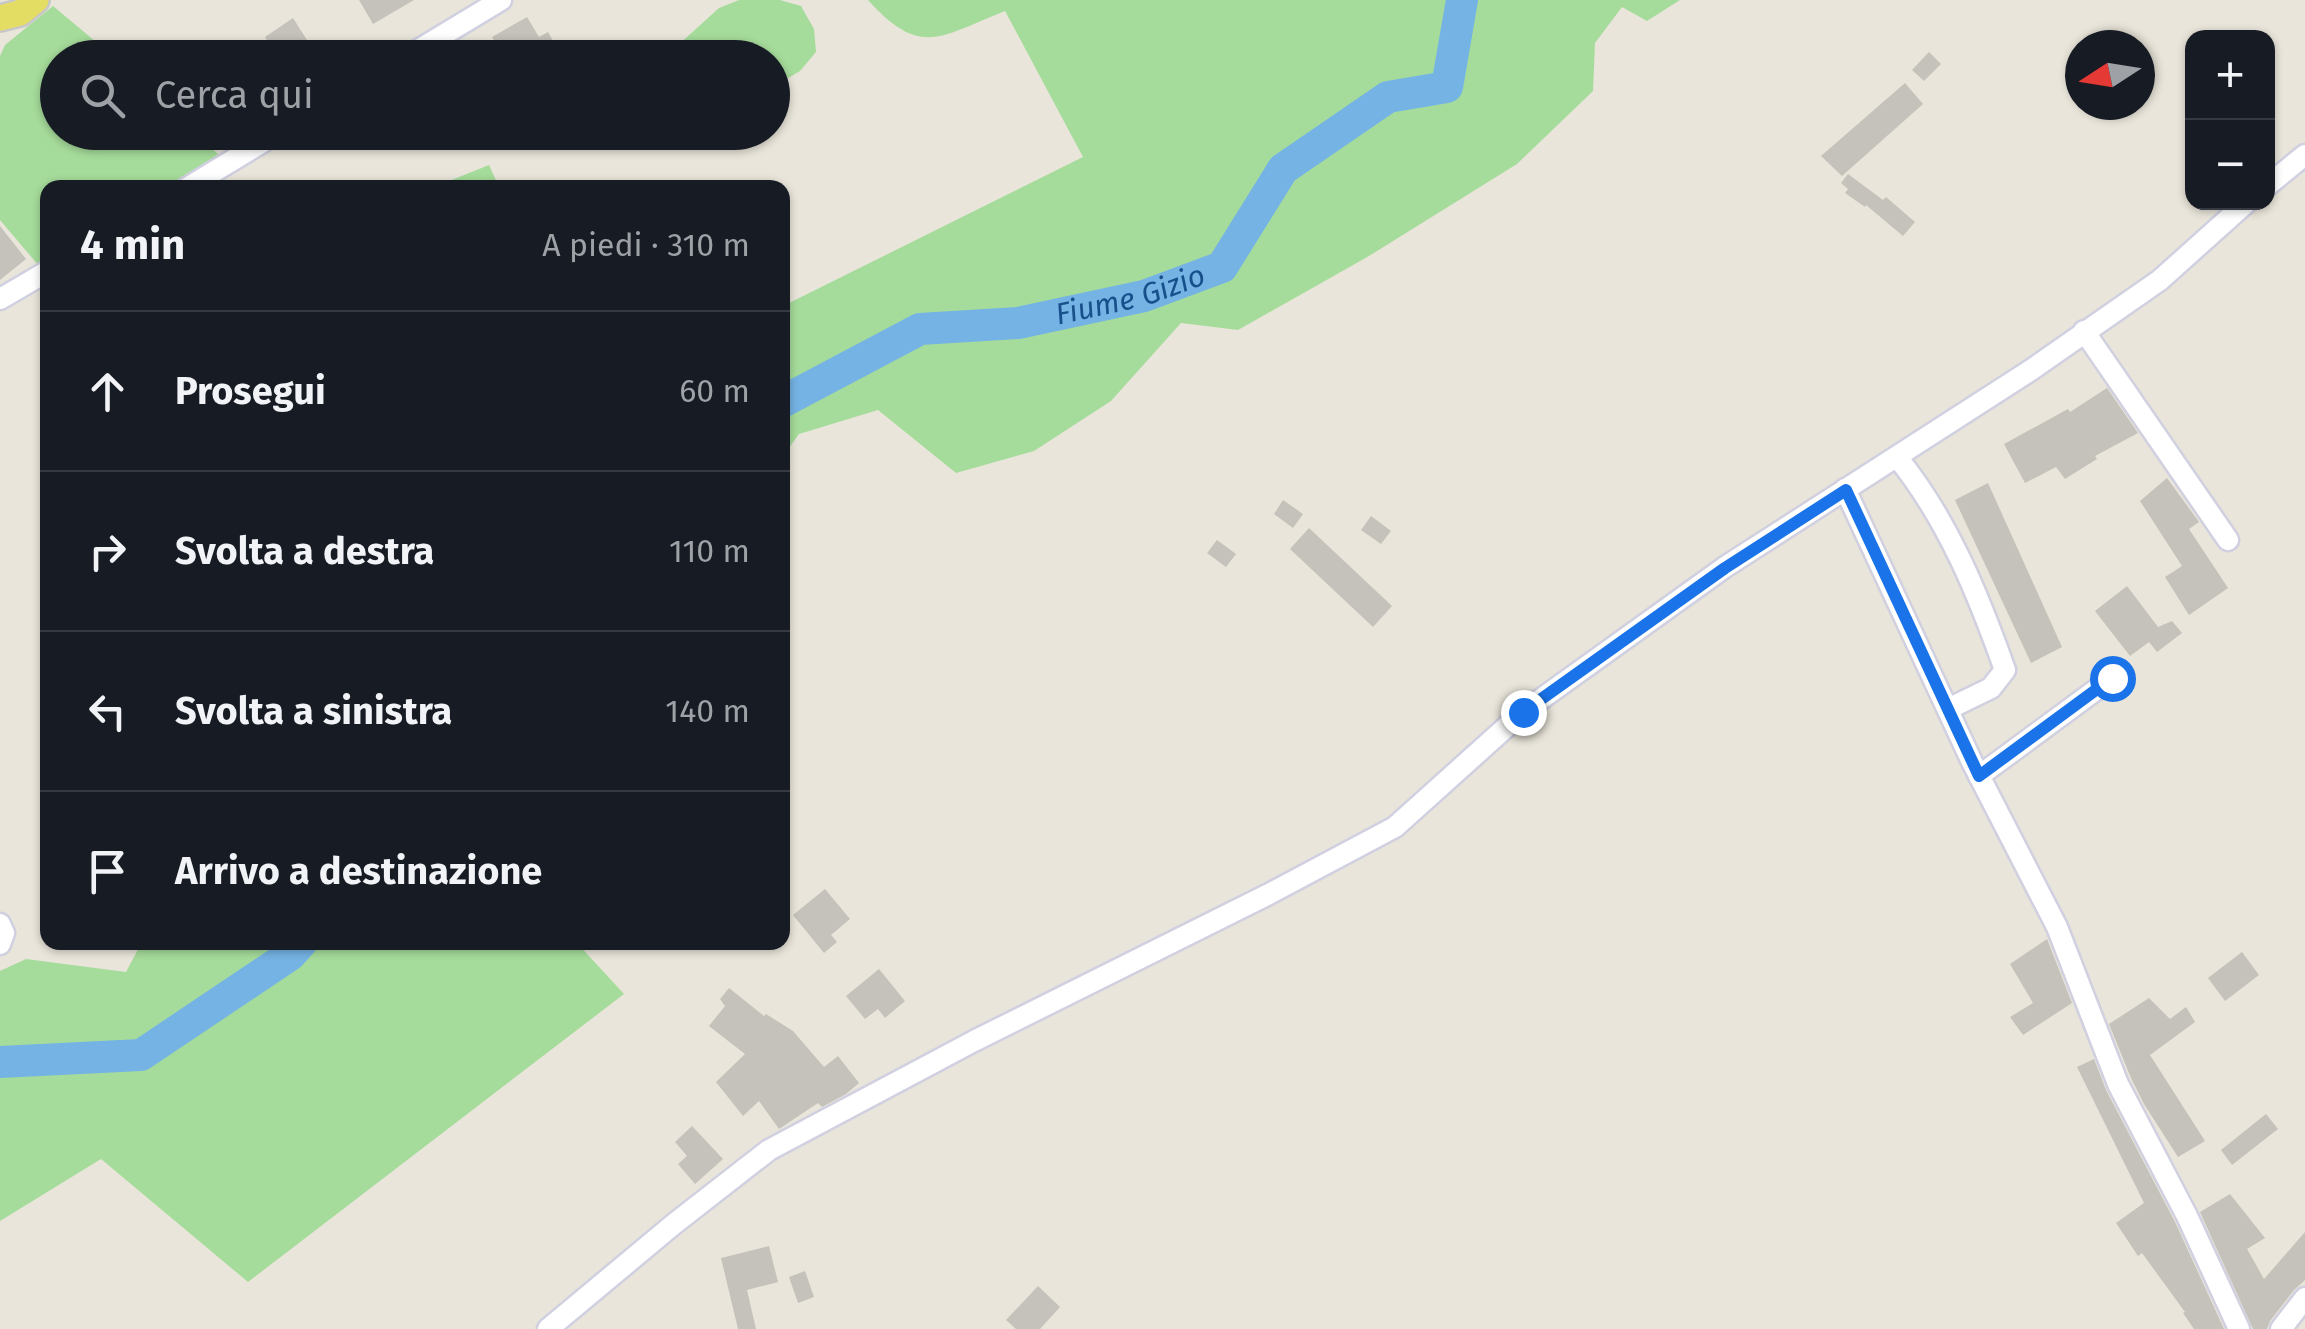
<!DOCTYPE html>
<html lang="it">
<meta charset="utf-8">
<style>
:root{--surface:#171b24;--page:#242831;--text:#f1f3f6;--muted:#9ea1a6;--line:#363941}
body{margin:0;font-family:"Fira Sans",sans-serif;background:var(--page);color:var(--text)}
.controls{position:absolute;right:30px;top:30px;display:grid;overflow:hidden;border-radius:20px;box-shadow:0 2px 8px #0004}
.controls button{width:90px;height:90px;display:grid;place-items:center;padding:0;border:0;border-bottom:2px solid var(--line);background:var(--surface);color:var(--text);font:50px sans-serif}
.compass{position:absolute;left:2065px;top:30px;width:90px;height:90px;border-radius:50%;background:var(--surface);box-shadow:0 2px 8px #0004;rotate:258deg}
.stop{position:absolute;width:30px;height:30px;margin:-22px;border:8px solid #1a73e8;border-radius:50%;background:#fff}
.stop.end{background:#1a73e8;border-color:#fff;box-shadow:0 2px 10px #0008}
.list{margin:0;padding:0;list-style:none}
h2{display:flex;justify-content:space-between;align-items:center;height:130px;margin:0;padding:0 40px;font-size:42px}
h2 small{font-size:32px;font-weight:400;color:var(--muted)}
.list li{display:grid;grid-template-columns:65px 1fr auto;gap:30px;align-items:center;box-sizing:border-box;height:160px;padding:0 40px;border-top:2px solid var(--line)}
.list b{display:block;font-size:38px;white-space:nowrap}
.list em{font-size:32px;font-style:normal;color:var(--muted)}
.icon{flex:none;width:55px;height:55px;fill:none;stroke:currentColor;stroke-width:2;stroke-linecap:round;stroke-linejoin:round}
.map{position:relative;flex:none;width:2305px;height:1329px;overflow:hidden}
.search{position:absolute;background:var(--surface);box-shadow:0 2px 8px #0004;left:40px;top:40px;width:750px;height:110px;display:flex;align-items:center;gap:25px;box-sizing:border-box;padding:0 35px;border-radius:55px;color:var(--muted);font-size:38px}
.panel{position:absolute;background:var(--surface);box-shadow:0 2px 8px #0004;left:40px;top:180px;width:750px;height:770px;border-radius:20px}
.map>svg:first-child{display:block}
</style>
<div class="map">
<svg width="2305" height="1329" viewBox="0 0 2305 1329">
<rect width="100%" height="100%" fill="#e9e5da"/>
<g fill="#a6dc9b">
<path d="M739,0H780L801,6L814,29L816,52L800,71L773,87L772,58L665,57L719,8Z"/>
<path d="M868,0H1680L1647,21L1622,7L1595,43L1593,91L1517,164L1369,256L1238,330L1181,323L1111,401L1034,451L956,473L878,410L799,434L783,456V306L1083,157L1005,11C941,36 921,59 868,0Z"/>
<path d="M53,6L114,57L58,58V132L195,133L220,156L169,187L48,188L47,261L39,266L0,220V56L5,45Z"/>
<path d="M489,165L499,187H434Z"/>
<path d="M142,942L577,943L624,994L248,1282L101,1159L0,1221V971L26,959L126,972Z"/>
</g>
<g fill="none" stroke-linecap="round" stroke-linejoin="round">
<g stroke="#75b3e4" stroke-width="32">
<path id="s1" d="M782,402L920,329L1018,323L1144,296L1222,267L1283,169L1388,97L1447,87L1462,0"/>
<path d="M0,1062L141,1055L290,955L302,942"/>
</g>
</g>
<g fill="#c4c2ba">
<path d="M359,0H414L373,24Z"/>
<path d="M527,17L539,37L548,32L557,48L540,58H466L494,40L492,37Z"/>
<path d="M293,18L312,48L297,58H278L265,37Z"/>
<path d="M1929,52L1941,64L1924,81L1912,70Z"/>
<path d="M1905,83L1923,104L1842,176L1821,156Z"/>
<path d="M1848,174L1883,200L1886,197L1915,222L1903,236L1866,205L1865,207L1845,193L1848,189L1841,183Z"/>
<path d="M0,226L26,259L0,280Z"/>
<path d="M2107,388L2138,433L2095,456L2097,459L2065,479L2056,467L2025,483L2004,444L2068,409L2070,412Z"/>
<path d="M2167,478L2199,522L2189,529L2228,588L2189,615L2165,577L2182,566L2140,501Z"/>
<path d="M1988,483L2062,647L2031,663L1955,500Z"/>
<path d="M1283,500L1303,514L1293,528L1274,514Z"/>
<path d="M1371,516L1391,531L1381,544L1361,530Z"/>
<path d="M1309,528L1392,606L1373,627L1290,549Z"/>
<path d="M1217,540L1236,554L1226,567L1207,553Z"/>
<path d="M2127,586L2158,627L2172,621L2182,633L2157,652L2149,642L2130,656L2095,611Z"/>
<path d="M825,889L850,919L831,935L837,942L824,953L793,915Z"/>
<path d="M2047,939L2072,1003L2023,1035L2010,1017L2033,1003L2010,964Z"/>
<path d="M2242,952L2259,975L2225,1001L2208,978Z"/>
<path d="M879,969L905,1001L885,1018L878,1009L865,1019L846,996Z"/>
<path d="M729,988L764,1016L766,1014L793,1031L824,1067L838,1056L859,1083L846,1094L822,1107L818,1103L779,1129L759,1101L743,1116L716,1082L745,1054L709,1026L725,1006L720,999Z"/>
<path d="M2149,998L2170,1019L2186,1007L2195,1022L2150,1055L2205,1141L2178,1157L2144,1104L2131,1078L2109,1024Z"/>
<path d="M2094,1059L2106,1090L2175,1222L2224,1329H2194L2183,1313L2185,1312L2142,1253L2138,1256L2116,1223L2144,1203L2077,1067Z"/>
<path d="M2266,1114L2278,1129L2232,1165L2221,1150Z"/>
<path d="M692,1126L723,1159L695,1184L678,1164L687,1156L675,1142Z"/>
<path d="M2230,1194L2265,1238L2247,1249L2264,1279L2305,1232V1280L2294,1290L2270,1321L2267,1329H2253L2200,1212Z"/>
<path d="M769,1246L778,1282L747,1290L756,1329H738L721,1258Z"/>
<path d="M805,1271L814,1297L798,1303L789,1277Z"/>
<path d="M1038,1286L1060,1307L1040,1329H1016L1006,1320Z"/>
</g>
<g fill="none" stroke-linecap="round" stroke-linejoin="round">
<g stroke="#d0d0e0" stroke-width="25">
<g id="minor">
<path d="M405,58L501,0"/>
<path d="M2268,185L2305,155"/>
<path d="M187,188L279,132"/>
<path d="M0,299L48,271"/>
<path d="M2084,331L2228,540"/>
<path d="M1897,457C1948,520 1978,594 2005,670L1991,688L1948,709"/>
<path d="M1845,489L1972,762L2057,927L2118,1084L2187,1216L2239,1329"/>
<path d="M1979,776L2112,678"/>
<path d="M0,924L4,933L0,944"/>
<path d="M548,1329L674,1224L769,1150L974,1041L1269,894L1395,827L1523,712L1725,567L2031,370L2160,280L2247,202"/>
<path d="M2281,1329L2305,1298"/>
</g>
</g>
<g stroke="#c7c7c7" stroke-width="30">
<path id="major" d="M0,18L20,13L36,0"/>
</g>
<use href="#minor" stroke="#fff" stroke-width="20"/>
<use href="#major" stroke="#e4dd64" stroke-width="25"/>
</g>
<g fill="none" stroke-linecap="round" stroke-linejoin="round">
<path stroke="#1a73e8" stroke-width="12" d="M1523,712L1725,568L1846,490L1979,776L2112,678"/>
</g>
<g text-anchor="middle" stroke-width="8" stroke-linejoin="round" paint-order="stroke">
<g font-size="30" font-style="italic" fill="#18508c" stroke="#fff">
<text dy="10" stroke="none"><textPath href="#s1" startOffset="370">Fiume Gizio</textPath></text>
</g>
</g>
</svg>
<div class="controls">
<button>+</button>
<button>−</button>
</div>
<svg class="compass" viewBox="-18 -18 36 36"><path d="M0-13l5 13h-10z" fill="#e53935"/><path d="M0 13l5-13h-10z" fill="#9ea1a6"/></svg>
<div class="stop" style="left:2112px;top:678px"></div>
<div class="stop end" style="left:1523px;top:712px"></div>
<div class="search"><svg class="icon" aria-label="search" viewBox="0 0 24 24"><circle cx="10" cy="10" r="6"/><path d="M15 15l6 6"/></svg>Cerca qui</div>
<section class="panel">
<h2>4 min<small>A piedi · 310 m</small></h2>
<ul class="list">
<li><svg class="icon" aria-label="ahead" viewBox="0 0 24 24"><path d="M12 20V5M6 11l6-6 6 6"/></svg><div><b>Prosegui</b></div><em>60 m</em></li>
<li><svg class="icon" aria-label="right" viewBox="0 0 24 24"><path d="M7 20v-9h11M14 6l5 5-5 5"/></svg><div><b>Svolta a destra</b></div><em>110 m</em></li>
<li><svg class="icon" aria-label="left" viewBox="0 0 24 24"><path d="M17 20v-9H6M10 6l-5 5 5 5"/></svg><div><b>Svolta a sinistra</b></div><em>140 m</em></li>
<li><svg class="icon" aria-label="arrive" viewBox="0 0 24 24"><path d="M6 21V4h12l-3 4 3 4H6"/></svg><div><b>Arrivo a destinazione</b></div></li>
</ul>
</section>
</div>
